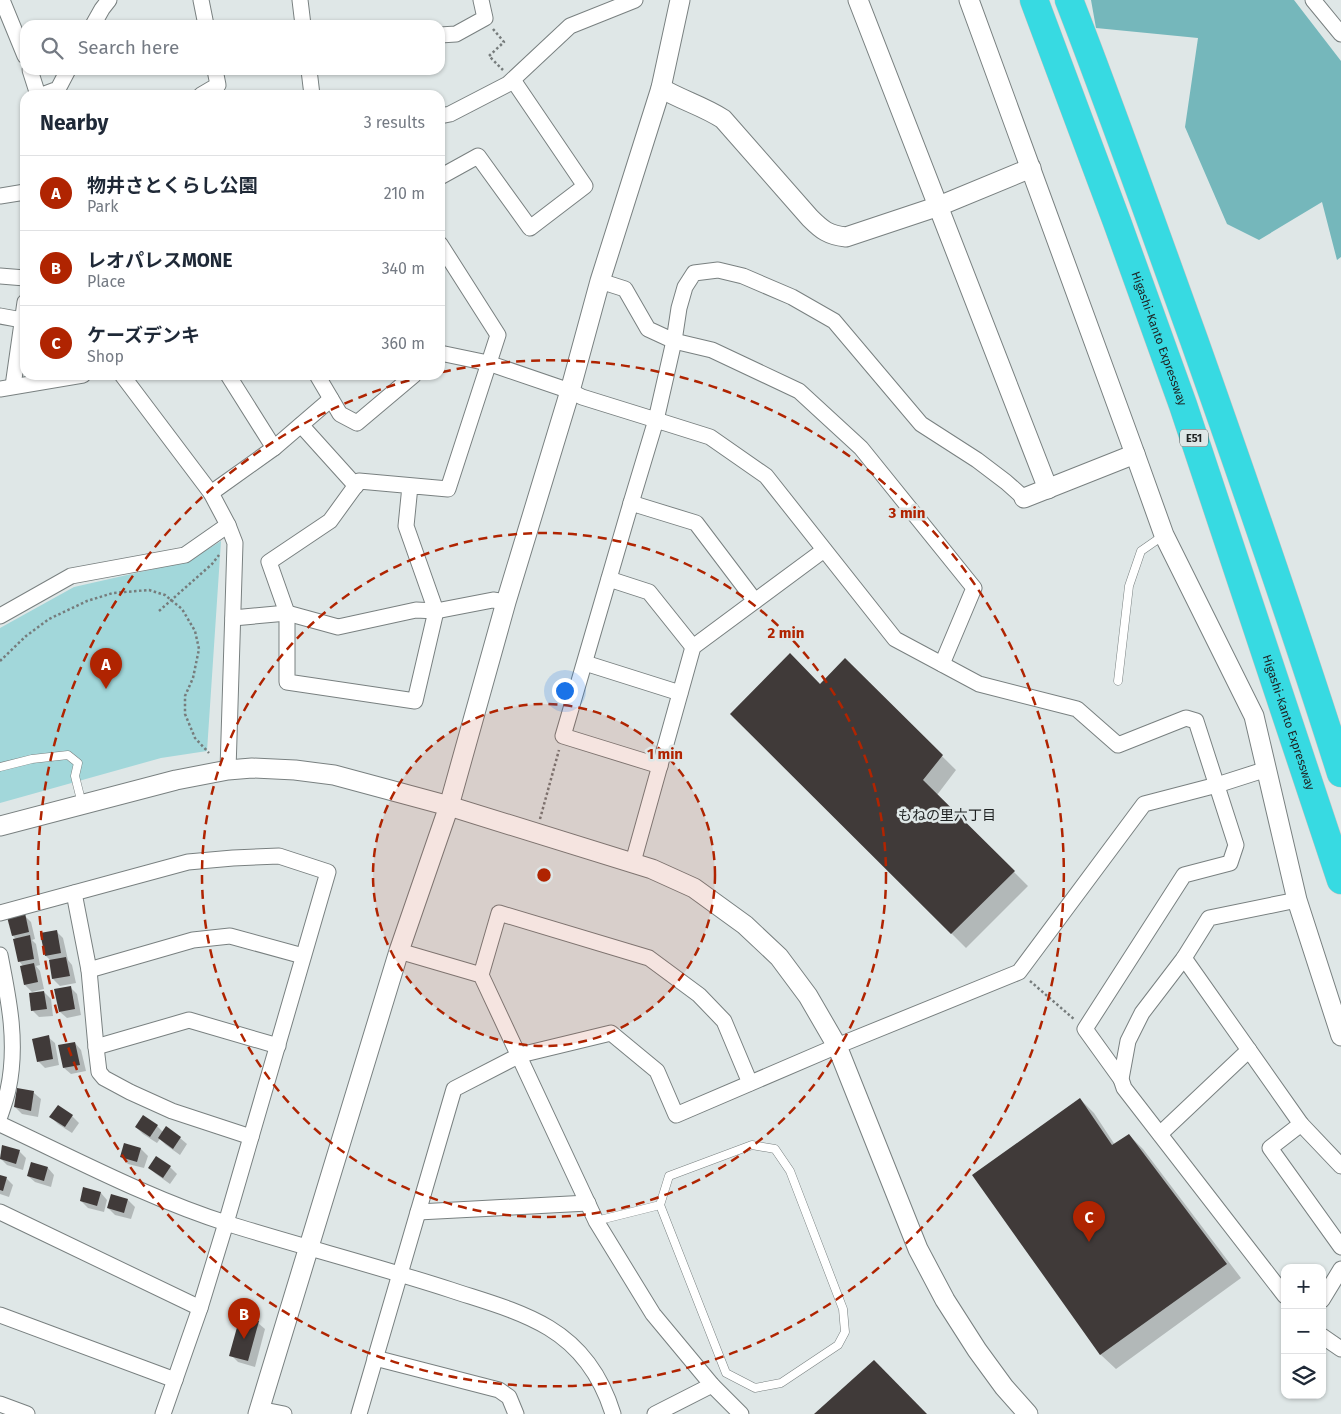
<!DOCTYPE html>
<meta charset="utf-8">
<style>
:root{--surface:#fff;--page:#f6f6f7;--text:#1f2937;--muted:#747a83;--line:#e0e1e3;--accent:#b02401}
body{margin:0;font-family:"Fira Sans","Noto Sans JP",sans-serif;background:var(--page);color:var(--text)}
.controls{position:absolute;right:15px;bottom:15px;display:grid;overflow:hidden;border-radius:10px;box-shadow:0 1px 4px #0004}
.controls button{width:45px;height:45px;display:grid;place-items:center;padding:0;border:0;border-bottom:1px solid var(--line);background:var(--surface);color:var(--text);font:25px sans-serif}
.you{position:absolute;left:564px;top:690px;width:18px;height:18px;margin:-12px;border:4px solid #fff;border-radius:50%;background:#1a73e8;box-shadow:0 0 0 8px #1a73e833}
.badge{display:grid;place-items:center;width:32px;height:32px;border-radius:50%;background:var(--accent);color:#fff;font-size:16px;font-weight:700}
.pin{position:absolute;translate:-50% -41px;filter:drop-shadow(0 1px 2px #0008)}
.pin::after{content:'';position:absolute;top:26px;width:18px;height:15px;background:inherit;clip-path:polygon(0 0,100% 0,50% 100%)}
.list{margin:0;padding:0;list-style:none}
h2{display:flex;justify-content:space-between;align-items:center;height:65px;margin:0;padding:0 20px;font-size:21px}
h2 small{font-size:16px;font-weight:400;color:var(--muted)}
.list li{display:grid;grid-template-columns:32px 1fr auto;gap:15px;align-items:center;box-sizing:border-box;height:75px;padding:0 20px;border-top:1px solid var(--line)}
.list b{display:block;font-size:19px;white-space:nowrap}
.list p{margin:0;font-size:16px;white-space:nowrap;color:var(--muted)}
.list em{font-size:16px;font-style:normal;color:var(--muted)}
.icon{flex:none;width:28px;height:28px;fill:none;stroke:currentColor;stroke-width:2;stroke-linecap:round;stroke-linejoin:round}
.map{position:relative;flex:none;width:1341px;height:1414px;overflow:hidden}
.search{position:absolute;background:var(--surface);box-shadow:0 1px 4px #0004;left:20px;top:20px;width:425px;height:55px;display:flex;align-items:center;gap:12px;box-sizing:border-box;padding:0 18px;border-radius:15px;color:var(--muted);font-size:19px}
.panel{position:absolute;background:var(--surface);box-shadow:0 1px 4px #0004;left:20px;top:90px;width:425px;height:290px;border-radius:15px}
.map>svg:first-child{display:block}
</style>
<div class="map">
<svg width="1341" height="1414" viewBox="0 0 1341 1414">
<rect width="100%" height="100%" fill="#dfe7e7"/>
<path fill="#a2d7da" d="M221,541L207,751L161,758L0,803V628L74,587L189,561Z"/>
<path fill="#75b7bb" d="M1091,0H1294L1341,61V257L1337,260L1322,202L1259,240L1227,224L1185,127L1198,38L1096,28Z"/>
<g fill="#0003">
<path d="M845,660L956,770L937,795L1028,886L966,948L732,714L820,686Z"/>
<path d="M24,915L31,922L35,939L32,940L36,944L40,965L36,966L40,971L44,989L32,992L25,985L23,966L19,961L16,939L13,936Z"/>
<path d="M56,931L63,938L68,960L72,965L76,983L60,986L53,979L50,960L46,956L41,934Z"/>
<path d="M70,987L77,994L81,1015L67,1018L60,1012Z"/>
<path d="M44,992L51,999L53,1016L39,1017L33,1011Z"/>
<path d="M48,1037L55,1043L59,1065L45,1068L38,1061Z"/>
<path d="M75,1043L81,1050L86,1071L71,1074L64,1068Z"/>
<path d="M18,1090L34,1093L41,1099L38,1117L22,1114L15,1107Z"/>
<path d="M1080,1099L1094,1113L1115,1145L1129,1135L1143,1149L1241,1278L1116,1369L1101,1355L974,1176Z"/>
<path d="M58,1107L72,1116L79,1123L72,1133L58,1124L51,1117Z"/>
<path d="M143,1117L157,1126L163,1132L180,1138L187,1144L180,1155L166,1145L160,1139L157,1143L143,1134L136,1127Z"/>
<path d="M125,1145L141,1149L148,1156L144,1168L128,1164L121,1157Z"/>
<path d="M3,1146L19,1151L26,1158L23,1170L7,1165L0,1158Z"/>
<path d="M170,1167L177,1174L170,1184L156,1174L149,1168Z"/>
<path d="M48,1168L54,1175L51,1187L35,1182L28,1176Z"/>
<path d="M0,1176L6,1178L13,1185L9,1197L0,1194Z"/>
<path d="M101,1193L107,1200L104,1212L88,1208L81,1201Z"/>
<path d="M112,1196L128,1200L135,1207L131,1219L115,1215L108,1208Z"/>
<path d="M251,1317L265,1329L255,1367L238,1362L231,1355Z"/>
</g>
<g fill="#403a39">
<path d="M790,653L820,684L845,658L943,755L923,780L1015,871L951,934L730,714Z"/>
<path d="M25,913L29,932L12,936L7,917Z"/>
<path d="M57,930L61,953L45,956L40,933Z"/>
<path d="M30,935L34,959L18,962L13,939Z"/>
<path d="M66,957L70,976L52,979L49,960Z"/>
<path d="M34,963L38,982L24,985L20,966Z"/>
<path d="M71,986L75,1009L59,1012L54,989Z"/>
<path d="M44,991L47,1009L31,1011L29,993Z"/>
<path d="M49,1035L53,1059L37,1062L32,1039Z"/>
<path d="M75,1042L80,1065L63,1068L58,1045Z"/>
<path d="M17,1088L34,1091L31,1111L14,1107Z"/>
<path d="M1080,1098L1112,1145L1129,1134L1227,1264L1100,1355L972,1175Z"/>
<path d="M58,1105L73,1115L65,1127L49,1117Z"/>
<path d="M143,1115L158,1125L150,1137L135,1127Z"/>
<path d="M166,1126L181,1137L173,1149L158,1138Z"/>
<path d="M124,1143L141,1148L137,1162L120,1157Z"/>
<path d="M2,1145L20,1150L16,1164L0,1159Z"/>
<path d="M156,1156L171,1166L163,1178L148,1168Z"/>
<path d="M31,1162L48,1167L44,1181L27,1176Z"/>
<path d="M0,1175L7,1177L3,1191L0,1190Z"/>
<path d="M83,1187L101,1192L97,1206L80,1201Z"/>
<path d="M111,1194L128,1199L124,1213L107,1208Z"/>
<path d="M241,1313L252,1316L251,1319L259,1321L248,1361L229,1356Z"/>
<path d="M874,1360L927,1414H814Z"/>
</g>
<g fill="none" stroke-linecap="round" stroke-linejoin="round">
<g stroke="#798080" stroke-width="9">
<g id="service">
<path d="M1118,681L1129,586L1141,551L1164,535"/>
<path d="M0,767L32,759L68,755L78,763L75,776L82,804"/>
<path d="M752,1145L775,1149L790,1171L843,1309L845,1332L838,1345L781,1383L755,1388L726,1373L660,1205L669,1176Z"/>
<path d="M596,1221L660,1205"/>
</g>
</g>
<g stroke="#798080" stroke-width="17">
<g id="minor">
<path d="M2,0L25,56"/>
<path d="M201,0L206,25"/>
<path d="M300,0L303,25"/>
<path d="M1313,0L1341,34"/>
<path d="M93,25L102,9L109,0"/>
<path d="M440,35L456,34L485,18L481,0"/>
<path d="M30,70L38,95"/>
<path d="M309,70L312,95"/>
<path d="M42,95L58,89L68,70"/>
<path d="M201,95L218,85L215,70"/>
<path d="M440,116L450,114L508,84L570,26L635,0"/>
<path d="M440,177L478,156L530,228L585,186L513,80"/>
<path d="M0,196L25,192"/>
<path d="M0,276L25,278"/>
<path d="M600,281L625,289L648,329L674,341L712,350L799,391L861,448L974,588L942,664"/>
<path d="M0,316L22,320"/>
<path d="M440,353L488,363L570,391L582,397L656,420L674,341L679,308L685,287L694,273L718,270L743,276L792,297L834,321L921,424L977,460L1006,482L1024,498"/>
<path d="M122,375L211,493L228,525L235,543L228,770"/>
<path d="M228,375L274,448"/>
<path d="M317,375L340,414L357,423L414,375"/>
<path d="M13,386L25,302"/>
<path d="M0,389L83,375"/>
<path d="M301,425L356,486"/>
<path d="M410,486L406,526L436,611L415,701L287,682V613L269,562L330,521L359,481L448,489L498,335L440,244"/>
<path d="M211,493L274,448L331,399"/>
<path d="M631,503L656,420L710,437L766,476L895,639L979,684L1077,709L1118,745L1186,718L1196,721L1236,845L1230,863L1184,875L1085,1029L1121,1079"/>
<path d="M609,579L649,592L693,647"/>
<path d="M0,616L71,576L185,555L228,525"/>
<path d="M233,618L287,613L338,627L416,610L436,611L493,600L506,602"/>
<path d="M585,663L680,693"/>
<path d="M660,766L563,736L631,503L696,523L755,601"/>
<path d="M633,862L693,647L824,550"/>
<path d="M74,893L89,970L96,1047L99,1072L104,1078L130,1092L172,1111L251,1137"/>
<path d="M0,913L188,862L233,858L279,856L328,872L226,1223L200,1308L163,1414"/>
<path d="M399,951L481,975L596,1221L653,1314L712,1385L741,1414"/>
<path d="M0,955C9,1000 18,1044 8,1090C6,1099 3,1107 0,1116"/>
<path d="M1184,958L1301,1124L1341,1166"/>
<path d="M89,970L193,940L230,936L303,956"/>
<path d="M481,975L499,913L649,958L699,995L724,1021L750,1083"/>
<path d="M96,1047L189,1020L278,1046"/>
<path d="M0,1124C75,1159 150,1199 229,1224C303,1247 377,1266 451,1290C484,1301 519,1310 549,1328C582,1348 602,1378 613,1414"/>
<path d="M1301,1124L1270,1148L1341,1247"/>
<path d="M1160,1134L1249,1050"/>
<path d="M0,1212L200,1308"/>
<path d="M418,1212L588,1203"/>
<path d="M1285,1296L1124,1088L1121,1079L1128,1041L1142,1013L1184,958L1209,918L1297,900"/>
<path d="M1322,1300L1341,1269"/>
<path d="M0,1315L175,1380"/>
<path d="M1322,1336L1341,1349"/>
<path d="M375,1358L499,1390L509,1397L516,1414"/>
<path d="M0,1404L27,1414"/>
<path d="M259,1409L284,1414"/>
<path d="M359,1414L454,1089L520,1055L611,1033L657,1071L676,1115L837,1046L1019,972L1144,804L1217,785L1267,769"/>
<path d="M655,1414L712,1385"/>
</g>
</g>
<g stroke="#798080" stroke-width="21">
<g id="tertiary">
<path d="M858,0L1048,489"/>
<path d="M969,0L1135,454L1164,535L1254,716L1297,900L1341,1036"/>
<path d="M661,88C681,100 703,106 723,119L810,218C822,230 828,235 846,237L939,206L1031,168"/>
<path d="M1024,498L1135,454"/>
<path d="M0,826L176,780L228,770L252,768L295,770L334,775L449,806L652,869L694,888L745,925L779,957L808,996L837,1046L918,1249L945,1300L977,1350L1004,1387L1028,1414"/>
<path d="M258,1414L399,951L449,806L506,602L570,391L600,281L661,88L680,0"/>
</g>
</g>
<g stroke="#c0c1c1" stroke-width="29">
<g id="motorway">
<path id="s1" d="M1034,0L1117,222L1183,405L1341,880"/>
<path d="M1069,0C1113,113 1153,227 1194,340C1245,484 1295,628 1341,773"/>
</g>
</g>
<g stroke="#767c7c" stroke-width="2.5" stroke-dasharray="2.5 2.5" stroke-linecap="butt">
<path d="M493,29L504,42L489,56L503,70"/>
<path d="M159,611L212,564L219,555"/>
<path d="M0,661L26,636L49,619L87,601L113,593L149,590L165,595L182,609L195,631L199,649L193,678L185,696V714L195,738L209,753"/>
<path d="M540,819L559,750"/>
<path d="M1030,981L1075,1020"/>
</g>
<use href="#service" stroke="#fff" stroke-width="8"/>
<use href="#minor" stroke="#fff" stroke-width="15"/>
<use href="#tertiary" stroke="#fff" stroke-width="19"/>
<use href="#motorway" stroke="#37dae2" stroke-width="28"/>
</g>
<circle cx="544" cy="875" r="171" fill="#b02401" fill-opacity=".12"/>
<g fill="none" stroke="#b02401" stroke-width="2.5" stroke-dasharray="9 6">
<circle cx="544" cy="875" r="171"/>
<circle cx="544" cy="875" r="342"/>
<path d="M442 372A513 513 0 1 1 429 375"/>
</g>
<g text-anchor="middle" stroke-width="5" stroke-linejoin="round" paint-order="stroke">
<rect fill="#dfe7e7" stroke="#585c5c" stroke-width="1" x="1180" y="429.5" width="28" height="17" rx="4"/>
<g font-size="11" font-weight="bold" fill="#1e2121">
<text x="1194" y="442">E51</text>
</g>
<g font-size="12" fill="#1e2121" stroke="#dfe7e7">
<text dy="4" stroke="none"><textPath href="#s1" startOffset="361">Higashi-Kanto Expressway</textPath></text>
<text dy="4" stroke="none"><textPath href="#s1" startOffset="766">Higashi-Kanto Expressway</textPath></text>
</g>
<g font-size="14" fill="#1e2121" stroke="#dfe7e7">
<text x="947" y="820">もねの里六丁目</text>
</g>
</g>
<circle cx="544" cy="875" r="8" fill="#b02401" stroke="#dfe7e7" stroke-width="2.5"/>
<g font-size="15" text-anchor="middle" font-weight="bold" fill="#b02401" stroke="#dfe7e7" stroke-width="5" stroke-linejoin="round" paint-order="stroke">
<text x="907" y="518">3 min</text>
<text x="786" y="638">2 min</text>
<text x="665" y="759">1 min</text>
</g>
</svg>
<div class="controls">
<button>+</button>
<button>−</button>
<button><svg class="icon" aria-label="layers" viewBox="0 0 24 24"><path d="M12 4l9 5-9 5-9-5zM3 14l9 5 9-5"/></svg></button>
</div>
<div class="you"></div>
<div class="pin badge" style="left:106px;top:689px">A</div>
<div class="pin badge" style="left:244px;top:1339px">B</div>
<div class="pin badge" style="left:1089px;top:1242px">C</div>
<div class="search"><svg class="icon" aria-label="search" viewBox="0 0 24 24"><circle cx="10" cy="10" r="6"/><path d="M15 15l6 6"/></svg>Search here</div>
<section class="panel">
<h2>Nearby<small>3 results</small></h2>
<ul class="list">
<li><span class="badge">A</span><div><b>物井さとくらし公園</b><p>Park</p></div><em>210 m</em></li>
<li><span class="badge">B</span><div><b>レオパレスMONE</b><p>Place</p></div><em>340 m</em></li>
<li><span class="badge">C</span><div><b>ケーズデンキ</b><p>Shop</p></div><em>360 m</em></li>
</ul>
</section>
</div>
